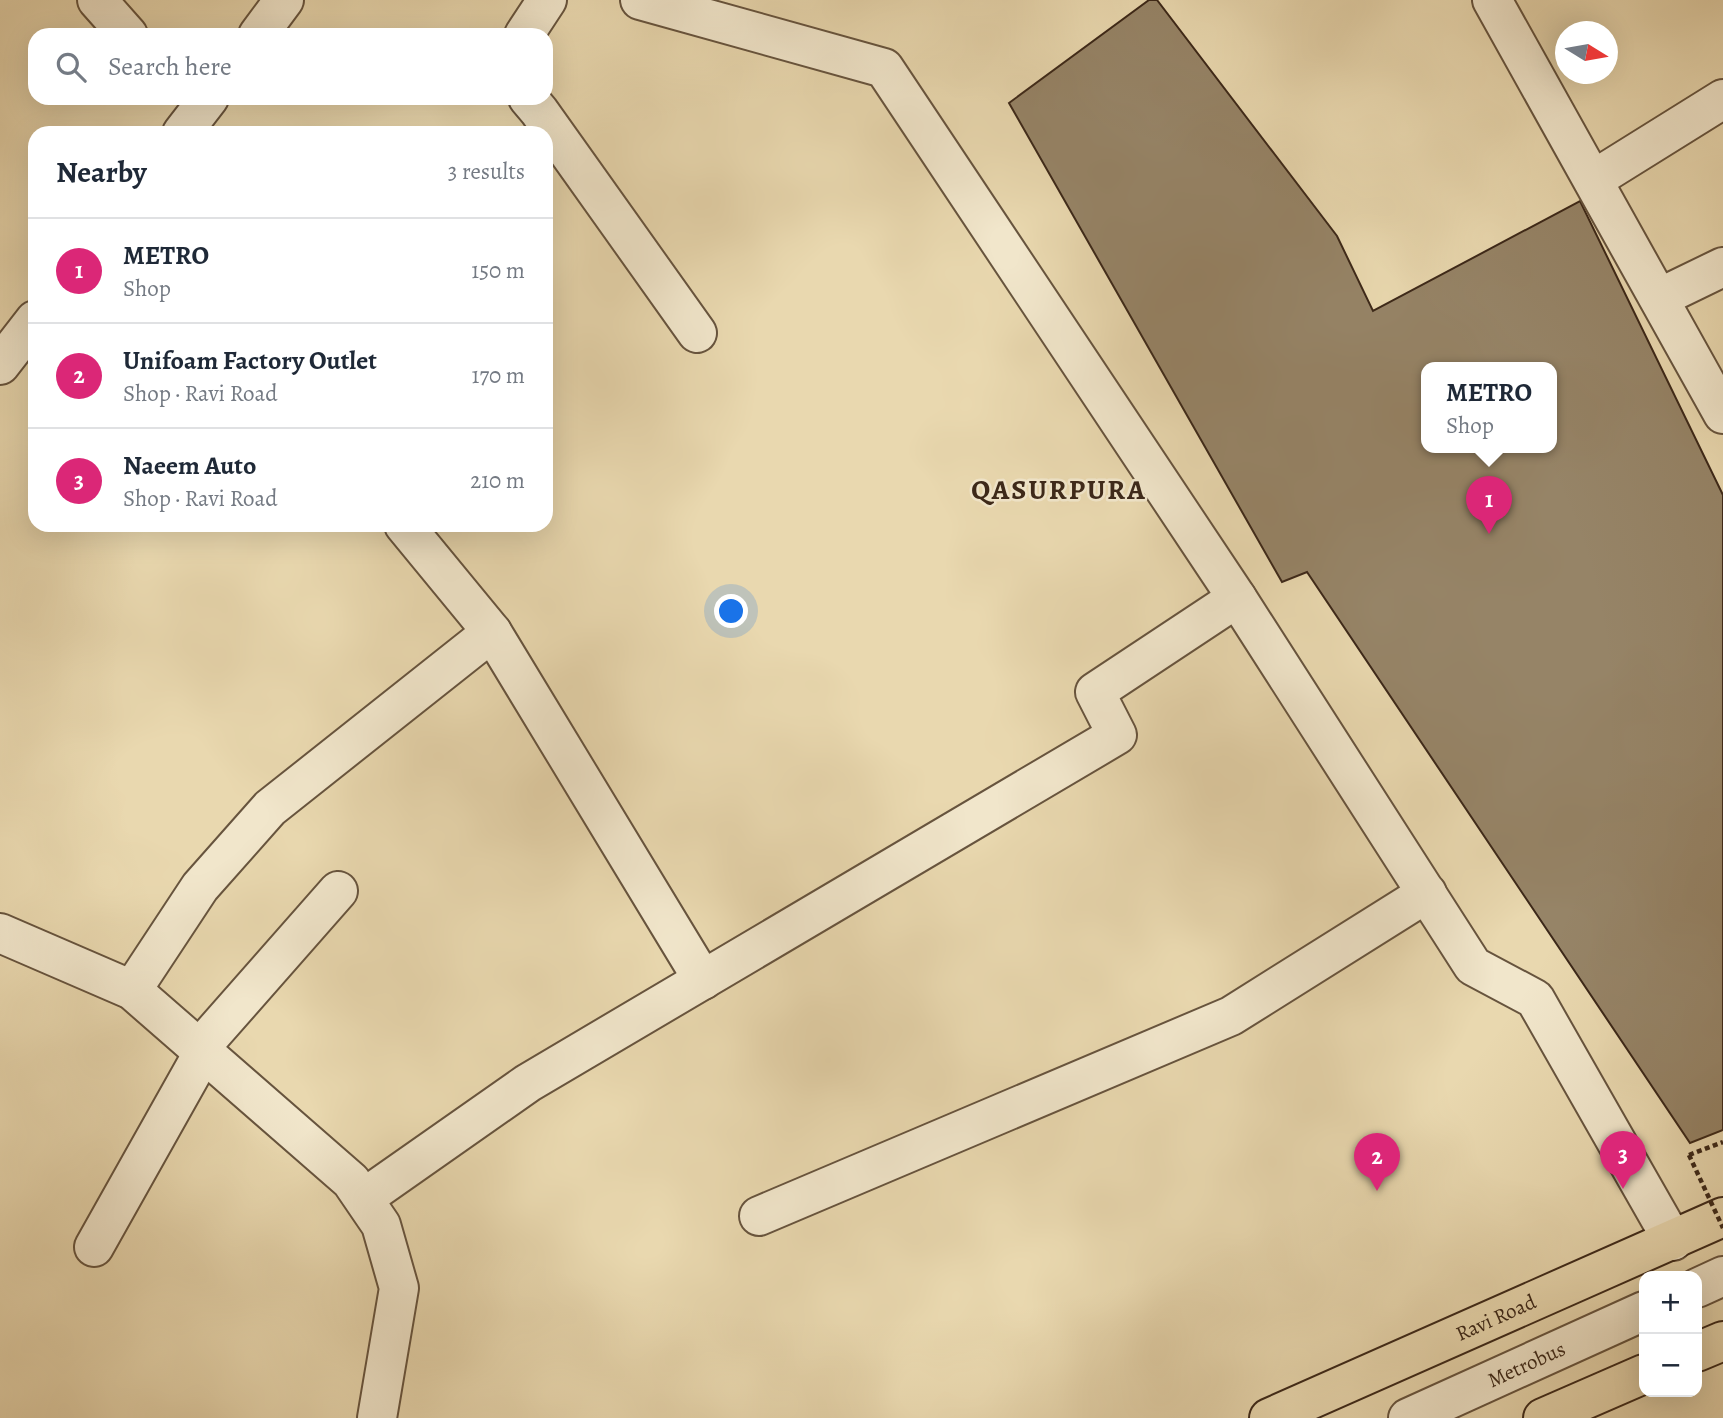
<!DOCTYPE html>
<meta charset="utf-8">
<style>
:root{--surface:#fff;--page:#f6f6f7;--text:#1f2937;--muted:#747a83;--line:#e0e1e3;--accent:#db2777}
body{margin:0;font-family:Alegreya,serif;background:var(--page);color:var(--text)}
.controls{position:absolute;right:21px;bottom:21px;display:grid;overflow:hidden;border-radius:14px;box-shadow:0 7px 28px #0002}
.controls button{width:63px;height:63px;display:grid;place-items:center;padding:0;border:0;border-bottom:2px solid var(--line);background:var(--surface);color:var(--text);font:35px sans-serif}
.compass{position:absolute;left:1555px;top:21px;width:63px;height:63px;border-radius:50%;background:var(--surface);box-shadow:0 7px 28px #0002;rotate:101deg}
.you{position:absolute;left:732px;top:612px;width:24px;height:24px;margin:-18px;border:5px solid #fff;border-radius:50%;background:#1a73e8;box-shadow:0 0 0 10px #1a73e833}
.badge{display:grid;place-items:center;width:46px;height:46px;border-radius:50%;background:var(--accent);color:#fff;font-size:23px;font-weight:700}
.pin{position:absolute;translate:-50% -58px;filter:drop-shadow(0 2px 4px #0008)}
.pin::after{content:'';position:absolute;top:37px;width:24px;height:21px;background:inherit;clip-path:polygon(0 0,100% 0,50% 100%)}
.popup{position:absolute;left:1421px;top:362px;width:136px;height:91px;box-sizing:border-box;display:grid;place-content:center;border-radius:14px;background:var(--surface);filter:drop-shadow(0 2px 5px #0005);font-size:23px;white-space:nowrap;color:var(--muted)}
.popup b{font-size:26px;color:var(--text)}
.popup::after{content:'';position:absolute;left:50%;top:100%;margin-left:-14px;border:14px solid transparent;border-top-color:var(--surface)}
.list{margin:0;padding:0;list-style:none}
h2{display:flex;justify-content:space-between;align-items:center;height:91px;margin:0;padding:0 28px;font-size:30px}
h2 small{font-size:23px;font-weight:400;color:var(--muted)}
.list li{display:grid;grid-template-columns:46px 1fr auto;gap:21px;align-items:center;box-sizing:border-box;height:105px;padding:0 28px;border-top:2px solid var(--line)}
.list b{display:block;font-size:26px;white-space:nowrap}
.list p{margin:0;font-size:23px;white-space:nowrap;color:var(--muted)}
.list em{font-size:23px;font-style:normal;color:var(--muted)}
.icon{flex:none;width:38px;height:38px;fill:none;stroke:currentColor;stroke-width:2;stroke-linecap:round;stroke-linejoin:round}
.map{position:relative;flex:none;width:1723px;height:1418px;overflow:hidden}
.search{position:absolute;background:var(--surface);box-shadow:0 7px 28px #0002;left:28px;top:28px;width:525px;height:77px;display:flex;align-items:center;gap:18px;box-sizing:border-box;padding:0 24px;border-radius:21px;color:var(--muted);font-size:26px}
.panel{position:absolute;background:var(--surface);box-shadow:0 7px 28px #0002;left:28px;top:126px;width:525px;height:406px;border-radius:21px}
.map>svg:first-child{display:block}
</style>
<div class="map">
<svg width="1723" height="1418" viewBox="0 0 1723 1418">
<rect width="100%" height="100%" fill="#e9d8af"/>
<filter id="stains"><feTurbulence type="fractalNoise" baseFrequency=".00286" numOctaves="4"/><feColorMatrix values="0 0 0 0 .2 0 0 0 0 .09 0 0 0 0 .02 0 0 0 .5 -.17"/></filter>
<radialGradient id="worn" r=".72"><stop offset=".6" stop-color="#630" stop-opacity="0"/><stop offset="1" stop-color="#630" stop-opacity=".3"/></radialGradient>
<path fill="#968467" stroke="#3c2819" stroke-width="2" fill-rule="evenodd" d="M1149,0H1157L1337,236L1373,311L1580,201L1723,495V1130L1690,1143L1307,572L1282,582L1009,103ZM1426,368H1552V448H1426Z"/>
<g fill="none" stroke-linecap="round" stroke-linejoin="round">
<g stroke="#67543e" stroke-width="42">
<g id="minor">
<path d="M97,0L128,35"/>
<path d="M640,0L884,68L1237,598L1473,966L1535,999L1673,1241"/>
<path d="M1492,0L1723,414"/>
<path d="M258,35L284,0"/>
<path d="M524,35L547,0"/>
<path d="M528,98L539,111L697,333"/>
<path d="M182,133L209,98"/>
<path d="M1593,180L1723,99"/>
<path d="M1659,298L1723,267"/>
<path d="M0,365L35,320"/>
<path d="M404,525L492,632L703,980"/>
<path d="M0,933L132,990L351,1181L381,1225L399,1288L377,1418"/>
<path d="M132,990L200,887L270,808L492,632"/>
<path d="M199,1049L338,891"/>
<path d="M364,1198L528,1083L1117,735L1095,692L1237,598"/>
<path d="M759,1216L1231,1016L1427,893"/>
<path d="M94,1247L203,1053"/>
<path d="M1697,1288L1723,1276"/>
<path id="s1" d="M1408,1418L1644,1311"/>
</g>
</g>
<g stroke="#3c2819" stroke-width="42">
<g id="major">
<path d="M1697,1352L1723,1341"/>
<path id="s2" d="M1269,1418L1723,1217"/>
<path d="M1543,1418L1644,1374"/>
</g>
</g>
<path stroke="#3c2819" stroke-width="4.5" stroke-dasharray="5 3.5" stroke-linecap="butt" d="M1689,1155L1723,1142"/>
<use href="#minor" stroke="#f1e6cb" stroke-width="38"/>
<use href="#major" stroke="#e9d8af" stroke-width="38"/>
<path stroke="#3c2819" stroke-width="4.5" stroke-dasharray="5 3.5" stroke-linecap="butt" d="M1689,1155L1723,1228"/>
</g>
<g text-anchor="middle" stroke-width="5" stroke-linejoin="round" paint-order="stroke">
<g font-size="21" fill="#3c2819" stroke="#f1e6cb">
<text dy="7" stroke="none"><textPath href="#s2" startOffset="248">Ravi Road</textPath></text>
<text dy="7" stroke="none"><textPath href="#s1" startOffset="130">Metrobus</textPath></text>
</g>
<g font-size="28" font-weight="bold" letter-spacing="2" fill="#3c2819" stroke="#f1e6cb">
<text x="1059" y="499">QASURPURA</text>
</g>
</g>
<rect width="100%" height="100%" filter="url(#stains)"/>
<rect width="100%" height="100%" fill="url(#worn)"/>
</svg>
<div class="controls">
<button>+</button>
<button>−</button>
</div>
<svg class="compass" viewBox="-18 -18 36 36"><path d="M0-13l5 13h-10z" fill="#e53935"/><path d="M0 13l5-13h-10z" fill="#747a83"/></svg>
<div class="you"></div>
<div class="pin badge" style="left:1489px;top:534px">1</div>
<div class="popup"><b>METRO</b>Shop</div>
<div class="pin badge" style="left:1377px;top:1191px">2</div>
<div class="pin badge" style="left:1623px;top:1189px">3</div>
<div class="search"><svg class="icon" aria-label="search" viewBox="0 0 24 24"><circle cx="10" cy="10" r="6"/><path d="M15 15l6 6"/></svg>Search here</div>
<section class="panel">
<h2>Nearby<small>3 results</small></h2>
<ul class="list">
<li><span class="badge">1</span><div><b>METRO</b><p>Shop</p></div><em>150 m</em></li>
<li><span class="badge">2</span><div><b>Unifoam Factory Outlet</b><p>Shop · Ravi Road</p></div><em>170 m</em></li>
<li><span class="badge">3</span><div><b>Naeem Auto</b><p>Shop · Ravi Road</p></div><em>210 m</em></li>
</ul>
</section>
</div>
